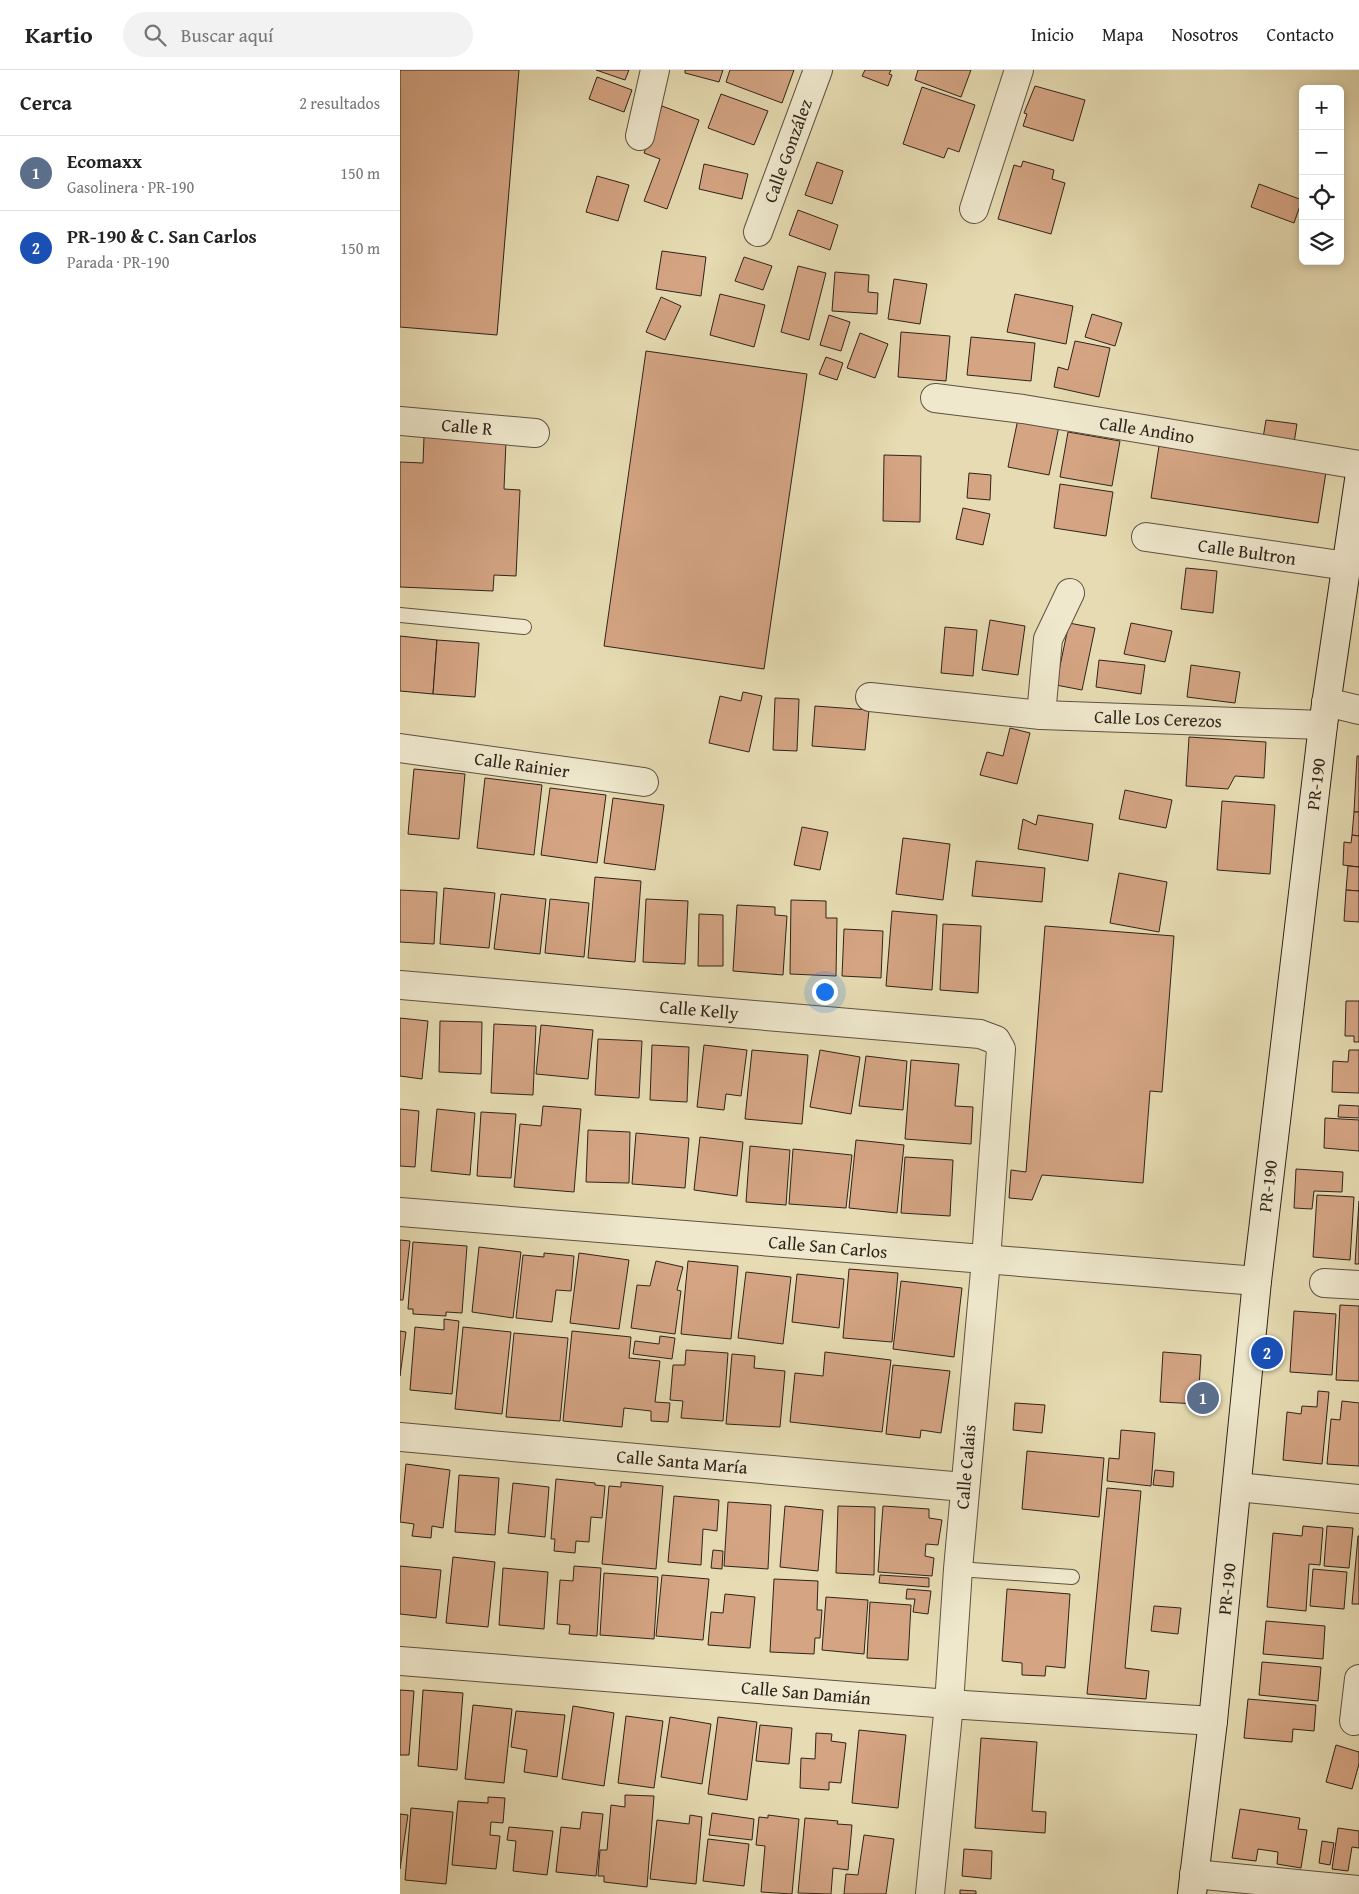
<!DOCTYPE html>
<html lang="es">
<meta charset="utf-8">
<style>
:root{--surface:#fff;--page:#f2f2f2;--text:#222;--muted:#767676;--line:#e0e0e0;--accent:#0f766e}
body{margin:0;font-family:"Gentium Book Plus",serif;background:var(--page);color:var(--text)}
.controls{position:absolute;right:15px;top:15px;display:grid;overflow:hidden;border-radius:8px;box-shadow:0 2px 8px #0003}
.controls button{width:45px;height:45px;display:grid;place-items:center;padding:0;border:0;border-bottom:1px solid var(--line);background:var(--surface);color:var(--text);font:25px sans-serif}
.you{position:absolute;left:424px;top:921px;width:18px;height:18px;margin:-12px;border:4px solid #fff;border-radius:50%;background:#1a73e8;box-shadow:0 0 0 8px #1a73e833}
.badge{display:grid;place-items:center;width:32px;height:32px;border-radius:50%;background:var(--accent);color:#fff;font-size:16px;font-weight:700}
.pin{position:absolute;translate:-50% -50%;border:2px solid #fff;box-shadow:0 1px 5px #0006}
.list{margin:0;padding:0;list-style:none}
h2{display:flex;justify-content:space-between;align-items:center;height:65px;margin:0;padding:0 20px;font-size:21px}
h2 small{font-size:16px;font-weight:400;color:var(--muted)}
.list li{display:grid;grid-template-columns:32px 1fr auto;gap:15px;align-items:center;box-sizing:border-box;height:75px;padding:0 20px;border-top:1px solid var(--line)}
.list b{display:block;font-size:19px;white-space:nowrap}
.list p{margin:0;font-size:16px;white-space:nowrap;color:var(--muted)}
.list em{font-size:16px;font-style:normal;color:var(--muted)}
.icon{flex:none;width:28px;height:28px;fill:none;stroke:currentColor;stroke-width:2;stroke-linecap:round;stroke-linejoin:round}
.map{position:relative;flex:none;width:959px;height:1824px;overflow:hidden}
header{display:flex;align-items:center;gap:30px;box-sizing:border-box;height:70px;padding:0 25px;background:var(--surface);border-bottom:1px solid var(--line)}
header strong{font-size:24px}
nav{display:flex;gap:28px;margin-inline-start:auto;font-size:18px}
.search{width:350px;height:45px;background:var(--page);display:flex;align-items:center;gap:12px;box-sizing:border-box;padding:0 18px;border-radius:28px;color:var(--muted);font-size:19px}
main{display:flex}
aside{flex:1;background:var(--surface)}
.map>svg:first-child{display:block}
</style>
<header>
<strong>Kartio</strong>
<div class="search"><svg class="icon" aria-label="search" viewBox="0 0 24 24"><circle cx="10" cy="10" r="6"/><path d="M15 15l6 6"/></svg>Buscar aquí</div>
<nav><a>Inicio</a><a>Mapa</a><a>Nosotros</a><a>Contacto</a></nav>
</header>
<main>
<aside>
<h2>Cerca<small>2 resultados</small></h2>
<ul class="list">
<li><span class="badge" style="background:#5c6f8a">1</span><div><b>Ecomaxx</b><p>Gasolinera · PR-190</p></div><em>150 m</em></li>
<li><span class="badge" style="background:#1a4fb4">2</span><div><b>PR-190 &amp; C. San Carlos</b><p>Parada · PR-190</p></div><em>150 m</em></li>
</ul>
</aside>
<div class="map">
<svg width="959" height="1824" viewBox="0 0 959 1824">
<rect width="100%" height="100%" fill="#e6dbb2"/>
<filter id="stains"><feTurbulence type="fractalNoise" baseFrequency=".004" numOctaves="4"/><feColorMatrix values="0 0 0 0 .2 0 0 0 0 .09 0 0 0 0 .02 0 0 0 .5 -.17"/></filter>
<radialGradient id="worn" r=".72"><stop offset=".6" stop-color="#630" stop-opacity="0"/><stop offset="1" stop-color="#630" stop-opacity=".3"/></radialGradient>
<g fill="#d4a483" stroke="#30231b">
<path d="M0,0H119L97,265L0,257Z"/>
<path d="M196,0H229L225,10Z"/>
<path d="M285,0H323L319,12L285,3Z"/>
<path d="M330,0H394L382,33L326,12Z"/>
<path d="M465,0H491L489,4L492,5L488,16L462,6Z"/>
<path d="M518,0H571L561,27L515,10Z"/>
<path d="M197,7L232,20L224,42L189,29Z"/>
<path d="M635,16L685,30L673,71L623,56L627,44L624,43Z"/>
<path d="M522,17L575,35L559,82L548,78L544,88L503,74Z"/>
<path d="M321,24L368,41L354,75L308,58Z"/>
<path d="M262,36L299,50L267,139L244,131L260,89L244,83Z"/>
<path d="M623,91L654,100L652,109L665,113L651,164L598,149L614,95L621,97Z"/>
<path d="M417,92L443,101L432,134L405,125Z"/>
<path d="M304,94L348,104L342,129L299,119Z"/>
<path d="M197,106L229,115L218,151L186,142Z"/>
<path d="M859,114L902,130L894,153L851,137Z"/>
<path d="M398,140L438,155L430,180L389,165Z"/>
<path d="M262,181L306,187L301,226L256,219Z"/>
<path d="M344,187L372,196L363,220L335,211Z"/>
<path d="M398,196L426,203L409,270L381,262Z"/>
<path d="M435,202L469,205L468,222L478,223L477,244L432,241Z"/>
<path d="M494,209L527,214L520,254L488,249Z"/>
<path d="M320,224L365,235L354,277L310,265Z"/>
<path d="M615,224L673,236L666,274L607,262Z"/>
<path d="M261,227L281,236L265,270L246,262Z"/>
<path d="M692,244L722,253L715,276L685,267Z"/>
<path d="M429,245L450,252L441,281L420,275Z"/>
<path d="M501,262L550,266L546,311L498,307Z"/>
<path d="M460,263L488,274L475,308L447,298Z"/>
<path d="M571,267L635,273L631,311L567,305Z"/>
<path d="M675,271L710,278L699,327L654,317L658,297L668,300Z"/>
<path d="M246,281L407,304L364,599L204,576Z"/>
<path d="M426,287L443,293L437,310L419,304Z"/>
<path d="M618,349L659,356L649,405L608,397Z"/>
<path d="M866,350L897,354L894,373L863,368Z"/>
<path d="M668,362L720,371L712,416L660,407Z"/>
<path d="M24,367L106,371L104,419L120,420L116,506L94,505L93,521L0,517V392L23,393Z"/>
<path d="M759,376L926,402L918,453L751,428Z"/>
<path d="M484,385L521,386L520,452L483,451Z"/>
<path d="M569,403L591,405L590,430L567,428Z"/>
<path d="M660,414L713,422L706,466L654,458Z"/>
<path d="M563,438L590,444L583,475L556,469Z"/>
<path d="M786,498L817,501L813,543L781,539Z"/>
<path d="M590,550L625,556L618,605L582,600Z"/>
<path d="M669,553L695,558L682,620L656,615Z"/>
<path d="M731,553L772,561L765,592L724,584Z"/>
<path d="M545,557L577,560L573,606L541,603Z"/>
<path d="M0,566L37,570L33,624L0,621Z"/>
<path d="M37,570L79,573L75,627L33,624Z"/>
<path d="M699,590L745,595L741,624L696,617Z"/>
<path d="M791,595L840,602L835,633L787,627Z"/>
<path d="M343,622L362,626L349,682L309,673L320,626L341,631Z"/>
<path d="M375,628L399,629L397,681L373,680Z"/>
<path d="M415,636L469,640L465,680L412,676Z"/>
<path d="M610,658L630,663L617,714L580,705L587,682L603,686Z"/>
<path d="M789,667L866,672L864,708L835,706L828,719L786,716Z"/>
<path d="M957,686H959V742H954Z"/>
<path d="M14,699L65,704L59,769L8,764Z"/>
<path d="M85,708L142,715L134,785L77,778Z"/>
<path d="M150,718L206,725L197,793L141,785Z"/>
<path d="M725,720L772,730L766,758L719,749Z"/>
<path d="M213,728L264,735L255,800L204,793Z"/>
<path d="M822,731L875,735L870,804L817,800Z"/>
<path d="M954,742H959V766L952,765Z"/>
<path d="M638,745L693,754L688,791L618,779L623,749L636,755Z"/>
<path d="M402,757L428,762L420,800L394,795Z"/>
<path d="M952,765L959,766V797L943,795L944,772L951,773Z"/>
<path d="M503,768L550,774L543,830L496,824Z"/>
<path d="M576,791L645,798L642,832L572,826Z"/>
<path d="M948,796L959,797V821L946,820Z"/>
<path d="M719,803L767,812L759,862L710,853Z"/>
<path d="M195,807L241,811L235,892L188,888Z"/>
<path d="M44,818L95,823L89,878L40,874Z"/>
<path d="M0,820L37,822L34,874L0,872Z"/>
<path d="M946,820L959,821V852L944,851Z"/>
<path d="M101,824L146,829L140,884L94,879Z"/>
<path d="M150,829L189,833L184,887L145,883Z"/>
<path d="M246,829L288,831L285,894L243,892Z"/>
<path d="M391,830L426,831V848H437L436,906L390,904Z"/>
<path d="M337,835L375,837V845L387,846L383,905L333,901Z"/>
<path d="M492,841L537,845L532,920L486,916Z"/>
<path d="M299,844L323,845V896H298Z"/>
<path d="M543,854L581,856L578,923L540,920Z"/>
<path d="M645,856L774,866L762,1022L750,1021L743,1113L642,1105L632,1130L609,1128L611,1100L626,1102Z"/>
<path d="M444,859L483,861L481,908L442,906Z"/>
<path d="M946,931H959V972H954V966H945Z"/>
<path d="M0,948L28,951L22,1009L0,1006Z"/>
<path d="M40,951L82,952L81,1004L39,1002Z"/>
<path d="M94,954L136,956L133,1025L91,1023Z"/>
<path d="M141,955L193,960L188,1009L136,1004Z"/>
<path d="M198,969L242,971L239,1028L195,1025Z"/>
<path d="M252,975L289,977L287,1032L250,1030Z"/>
<path d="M304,975L347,980L341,1026L326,1024L324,1040L297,1037Z"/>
<path d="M352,980L408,985L402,1054L345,1049Z"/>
<path d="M420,980L460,987L451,1044L410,1037Z"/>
<path d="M949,980H959V1023L932,1022L933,991L948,992Z"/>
<path d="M466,986L507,991L503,1040L459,1036Z"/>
<path d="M511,990L559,994L555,1036L573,1037L571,1074L505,1069Z"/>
<path d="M939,1035L959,1036V1048L938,1047Z"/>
<path d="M143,1036L181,1039L174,1122L114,1117L120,1054L141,1056Z"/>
<path d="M0,1039L19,1041L15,1097L0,1096Z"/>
<path d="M37,1039L75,1043L70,1105L31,1101Z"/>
<path d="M81,1042L116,1044L111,1108L77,1106Z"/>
<path d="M925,1048L959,1050V1081L924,1078Z"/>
<path d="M188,1060L230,1062L229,1113L186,1112Z"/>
<path d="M236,1063L289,1068L285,1118L232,1114Z"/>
<path d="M300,1067L343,1072L337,1126L294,1120Z"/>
<path d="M456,1070L504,1075L497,1143L449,1138Z"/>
<path d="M350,1076L390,1080L386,1135L346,1132Z"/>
<path d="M393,1079L452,1085L446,1138L389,1134Z"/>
<path d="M505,1087L553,1090L550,1146L501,1143Z"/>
<path d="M896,1099L943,1102L942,1122L914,1121L912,1139L894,1138Z"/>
<path d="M917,1125L954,1127L950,1190L913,1187Z"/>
<path d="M959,1131V1194H955Z"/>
<path d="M0,1170L10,1171L3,1230H0Z"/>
<path d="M13,1172L67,1176L62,1243L46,1242V1246L13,1244V1239H8Z"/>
<path d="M79,1177L121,1182L113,1248L72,1242Z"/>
<path d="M144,1183L174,1186L171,1221L156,1220L152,1252L116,1248L123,1185L144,1187Z"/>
<path d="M179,1183L229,1190L219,1259L170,1253Z"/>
<path d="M256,1191L283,1197L277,1220L281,1221L275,1264L231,1258L237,1215L250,1216Z"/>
<path d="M288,1191L338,1196L331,1269L281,1264Z"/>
<path d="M449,1199L498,1203L492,1272L443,1268Z"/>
<path d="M346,1202L391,1207L383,1274L338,1268Z"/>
<path d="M397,1204L444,1209L439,1258L392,1252Z"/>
<path d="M501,1211L562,1218L554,1287L493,1279Z"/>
<path d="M940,1235L959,1236V1311L936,1310Z"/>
<path d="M894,1241L936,1244L932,1305L890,1302Z"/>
<path d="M44,1249L59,1251L52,1324L10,1320L15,1257L44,1260Z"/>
<path d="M63,1257L111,1262L102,1344L55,1339Z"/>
<path d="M0,1261L6,1262L0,1306Z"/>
<path d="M172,1261L231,1267L229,1288L260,1291L255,1332L270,1333L268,1352L251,1351V1341L224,1338L222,1357L163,1351Z"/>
<path d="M114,1263L168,1268L160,1351L106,1347Z"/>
<path d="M260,1266L275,1268L272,1289L233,1284L235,1271L259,1274Z"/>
<path d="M286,1280L328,1283L323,1351L281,1348L283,1331L270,1330L273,1295H285Z"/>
<path d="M425,1282L491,1290L482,1362L390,1352L395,1303L423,1306Z"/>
<path d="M763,1282L801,1285L798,1334L760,1332Z"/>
<path d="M332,1284L355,1286L354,1298L385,1301L380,1357L326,1354Z"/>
<path d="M493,1295L550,1301L541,1363L521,1360L520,1368L486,1364Z"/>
<path d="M918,1321L929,1322L922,1394L883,1390L887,1342L901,1344L902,1336L917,1337Z"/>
<path d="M942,1331L959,1333V1396L927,1394L931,1349L940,1350Z"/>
<path d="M615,1333L645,1335L642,1363L613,1360Z"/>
<path d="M721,1360L755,1363L751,1416L707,1411L709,1388L719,1389Z"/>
<path d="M627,1381L704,1388L699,1447L622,1439Z"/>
<path d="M6,1394L50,1400L43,1458L32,1456L31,1468L12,1466L14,1454L0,1452Z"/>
<path d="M755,1400L774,1402L773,1417L753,1415Z"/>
<path d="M59,1405L99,1408L95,1465L55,1462Z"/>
<path d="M156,1409L195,1413V1415L205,1416L202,1448L191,1447L189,1472L176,1471L175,1483L154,1481L155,1469H151Z"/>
<path d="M221,1412L263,1416L256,1499L202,1494L209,1416L221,1417Z"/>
<path d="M113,1413L149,1417L145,1467L108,1463Z"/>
<path d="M707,1418L741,1421L725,1598L749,1601L746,1629L687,1624Z"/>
<path d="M274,1426L319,1430L317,1461L303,1459L301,1495L268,1492Z"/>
<path d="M328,1432L371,1435L368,1499L324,1496Z"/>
<path d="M385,1436L423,1440L418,1501L380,1497Z"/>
<path d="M438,1436L475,1437L474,1505L436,1503Z"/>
<path d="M483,1436L529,1439V1448L542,1450L538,1475L526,1474L525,1486L534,1488L532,1506L478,1502Z"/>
<path d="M903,1456L923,1458L920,1495L909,1494L906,1541L867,1537L873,1463L902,1466Z"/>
<path d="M927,1456L953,1458L949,1498L924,1496Z"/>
<path d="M958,1466H959V1534H952Z"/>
<path d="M313,1480L323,1481L322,1499L311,1498Z"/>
<path d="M53,1487L95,1492L88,1557L46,1553Z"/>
<path d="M0,1496L41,1500L36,1548L0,1544Z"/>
<path d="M174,1496L201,1498L197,1566L169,1564L170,1555L157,1554L160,1510L173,1511Z"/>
<path d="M103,1498L148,1502L144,1559L99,1555Z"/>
<path d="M913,1499L947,1502L944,1539L910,1536Z"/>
<path d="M204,1503L258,1507L254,1569L200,1565Z"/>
<path d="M262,1505L309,1509L303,1570L256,1566Z"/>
<path d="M480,1505L529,1508V1517L479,1513Z"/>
<path d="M374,1509L418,1511L417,1540H422L420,1568H415L414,1584L370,1582Z"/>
<path d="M507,1519L531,1521L528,1544L513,1542L515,1529H506Z"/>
<path d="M607,1519L670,1524L665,1598L646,1596L645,1606L622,1605V1593L602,1591Z"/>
<path d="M325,1524L355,1527L350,1578L308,1575L311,1542L323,1543Z"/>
<path d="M426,1527L468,1530L464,1584L422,1580Z"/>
<path d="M470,1532L511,1535L508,1590L467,1588Z"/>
<path d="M754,1536L781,1538L778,1564L751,1561Z"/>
<path d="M866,1551L925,1556L923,1589L863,1584Z"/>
<path d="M862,1592L921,1597L918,1631L859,1625Z"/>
<path d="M0,1620L14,1621L9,1685H0Z"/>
<path d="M23,1620L63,1623L57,1700L18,1696Z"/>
<path d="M848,1629L916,1635L914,1661L893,1659L892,1672L844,1668Z"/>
<path d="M73,1635L112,1639L104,1713L65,1709Z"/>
<path d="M173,1636L214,1643L204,1716L162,1709Z"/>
<path d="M116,1641L165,1645L157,1707L124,1702L127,1680L111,1677Z"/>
<path d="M226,1646L263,1651L254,1718L218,1713Z"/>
<path d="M270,1647L311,1654L302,1714L261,1707Z"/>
<path d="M318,1647L357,1652L347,1730L308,1724Z"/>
<path d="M360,1655L392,1658L389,1694L356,1691Z"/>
<path d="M459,1660L506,1665L498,1738L452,1733Z"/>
<path d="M416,1663L432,1664L431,1671L446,1673L441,1713L429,1712V1720L400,1718L401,1688L415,1689Z"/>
<path d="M581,1668L637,1672L632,1741L646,1742L645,1763L575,1758Z"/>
<path d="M936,1675L959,1682V1694L952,1719L926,1712Z"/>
<path d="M225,1725L254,1726L247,1817L204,1812V1806H198L200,1780H207L211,1735L225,1737Z"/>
<path d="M88,1727L105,1728L103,1753L91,1752L90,1765L100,1766L96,1799L52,1795L58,1731L88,1733Z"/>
<path d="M11,1738L53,1742L46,1814L5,1810Z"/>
<path d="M840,1739L900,1748L898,1759L907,1760L901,1798L877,1794L878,1782L858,1779L856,1791L832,1788Z"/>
<path d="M182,1742L203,1744L196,1806L156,1802L161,1757L180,1759Z"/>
<path d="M312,1743L354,1749L352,1770L309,1765Z"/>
<path d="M0,1744L8,1745L0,1799Z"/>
<path d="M290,1745L302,1747L296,1814L250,1809L257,1750L289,1754Z"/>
<path d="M368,1745L399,1749L392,1824L361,1822L365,1776L356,1775L359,1747L368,1748Z"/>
<path d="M405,1748L438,1751L437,1754L452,1755L448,1800L433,1798L431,1824L398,1823Z"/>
<path d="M109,1757L153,1761L147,1805L113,1801L116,1771L107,1770Z"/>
<path d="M938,1758L959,1761V1778L952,1777L948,1801L932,1799Z"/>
<path d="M464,1765L494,1769L486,1824H444L446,1804L458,1805Z"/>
<path d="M308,1769L349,1774L344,1816L303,1811Z"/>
<path d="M922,1771L934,1773L930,1795L919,1793Z"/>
<path d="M564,1779L592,1781L591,1809L562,1806Z"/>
<path d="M560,1820L576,1821V1824H560Z"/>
</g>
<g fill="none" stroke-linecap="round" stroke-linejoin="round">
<g stroke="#5e5141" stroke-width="16">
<g id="lane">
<path d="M0,545L124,557"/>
<path d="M558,1499L672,1507"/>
</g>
</g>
<g stroke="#5e5141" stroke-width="30">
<g id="street">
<path d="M240,66L255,0"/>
<path d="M574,139L619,0"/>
<path d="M358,162L418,0"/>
<path d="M535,328L623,339L959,395"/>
<path d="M0,351L135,363"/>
<path d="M746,467L947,496"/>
<path d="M470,627L641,645L923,655"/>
<path d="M926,632L959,640"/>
<path d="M641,645L648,569L670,523"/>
<path d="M0,678L244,712"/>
<path d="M0,915L580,964L596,970L601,979L586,1190L558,1499L549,1634L530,1824"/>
<path d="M0,1142L857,1211"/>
<path d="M924,1213L959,1215"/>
<path d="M0,1367L564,1417"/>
<path d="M837,1417L959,1429"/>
<path d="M0,1591L549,1634L813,1651"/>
<path d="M954,1651L959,1609"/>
<path d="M794,1804L959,1820"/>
</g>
</g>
<g stroke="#30231b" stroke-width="30">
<path id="secondary" d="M792,1824L813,1651L857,1211L923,655L959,410"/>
</g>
<use href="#lane" stroke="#efe8cd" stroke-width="14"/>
<use href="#street" stroke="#efe8cd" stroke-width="28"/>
<use href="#secondary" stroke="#efe8cd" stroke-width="28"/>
</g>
<g text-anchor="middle" stroke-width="4" stroke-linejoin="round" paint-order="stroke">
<g font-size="18" fill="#30231b" stroke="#efe8cd">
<text transform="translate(388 81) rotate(-70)" y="6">Calle González</text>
<text transform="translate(67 357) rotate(5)" y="6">Calle R</text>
<text transform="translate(747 360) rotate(9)" y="6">Calle Andino</text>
<text transform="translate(847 482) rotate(8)" y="6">Calle Bultron</text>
<text transform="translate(758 649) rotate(2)" y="6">Calle Los Cerezos</text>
<text transform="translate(122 695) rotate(8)" y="6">Calle Rainier</text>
<text transform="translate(916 714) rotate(-83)" y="6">PR-190</text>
<text transform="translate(299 940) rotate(5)" y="6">Calle Kelly</text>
<text transform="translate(868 1116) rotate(-83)" y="6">PR-190</text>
<text transform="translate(428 1177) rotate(5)" y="6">Calle San Carlos</text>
<text transform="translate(282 1392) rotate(5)" y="6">Calle Santa María</text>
<text transform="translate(566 1397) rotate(-85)" y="6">Calle Calais</text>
<text transform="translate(827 1519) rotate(-84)" y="6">PR-190</text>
<text transform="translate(406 1623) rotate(5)" y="6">Calle San Damián</text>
</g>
</g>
<rect width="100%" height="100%" filter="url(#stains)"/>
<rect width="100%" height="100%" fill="url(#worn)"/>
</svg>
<div class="controls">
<button>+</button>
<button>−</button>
<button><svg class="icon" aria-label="locate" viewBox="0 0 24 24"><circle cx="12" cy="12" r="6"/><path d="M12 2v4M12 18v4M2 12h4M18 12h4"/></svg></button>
<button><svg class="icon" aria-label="layers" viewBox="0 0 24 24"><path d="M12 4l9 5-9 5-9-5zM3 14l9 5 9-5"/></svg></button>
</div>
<div class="you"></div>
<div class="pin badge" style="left:803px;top:1328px;background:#5c6f8a">1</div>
<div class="pin badge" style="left:867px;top:1283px;background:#1a4fb4">2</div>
</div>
</main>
